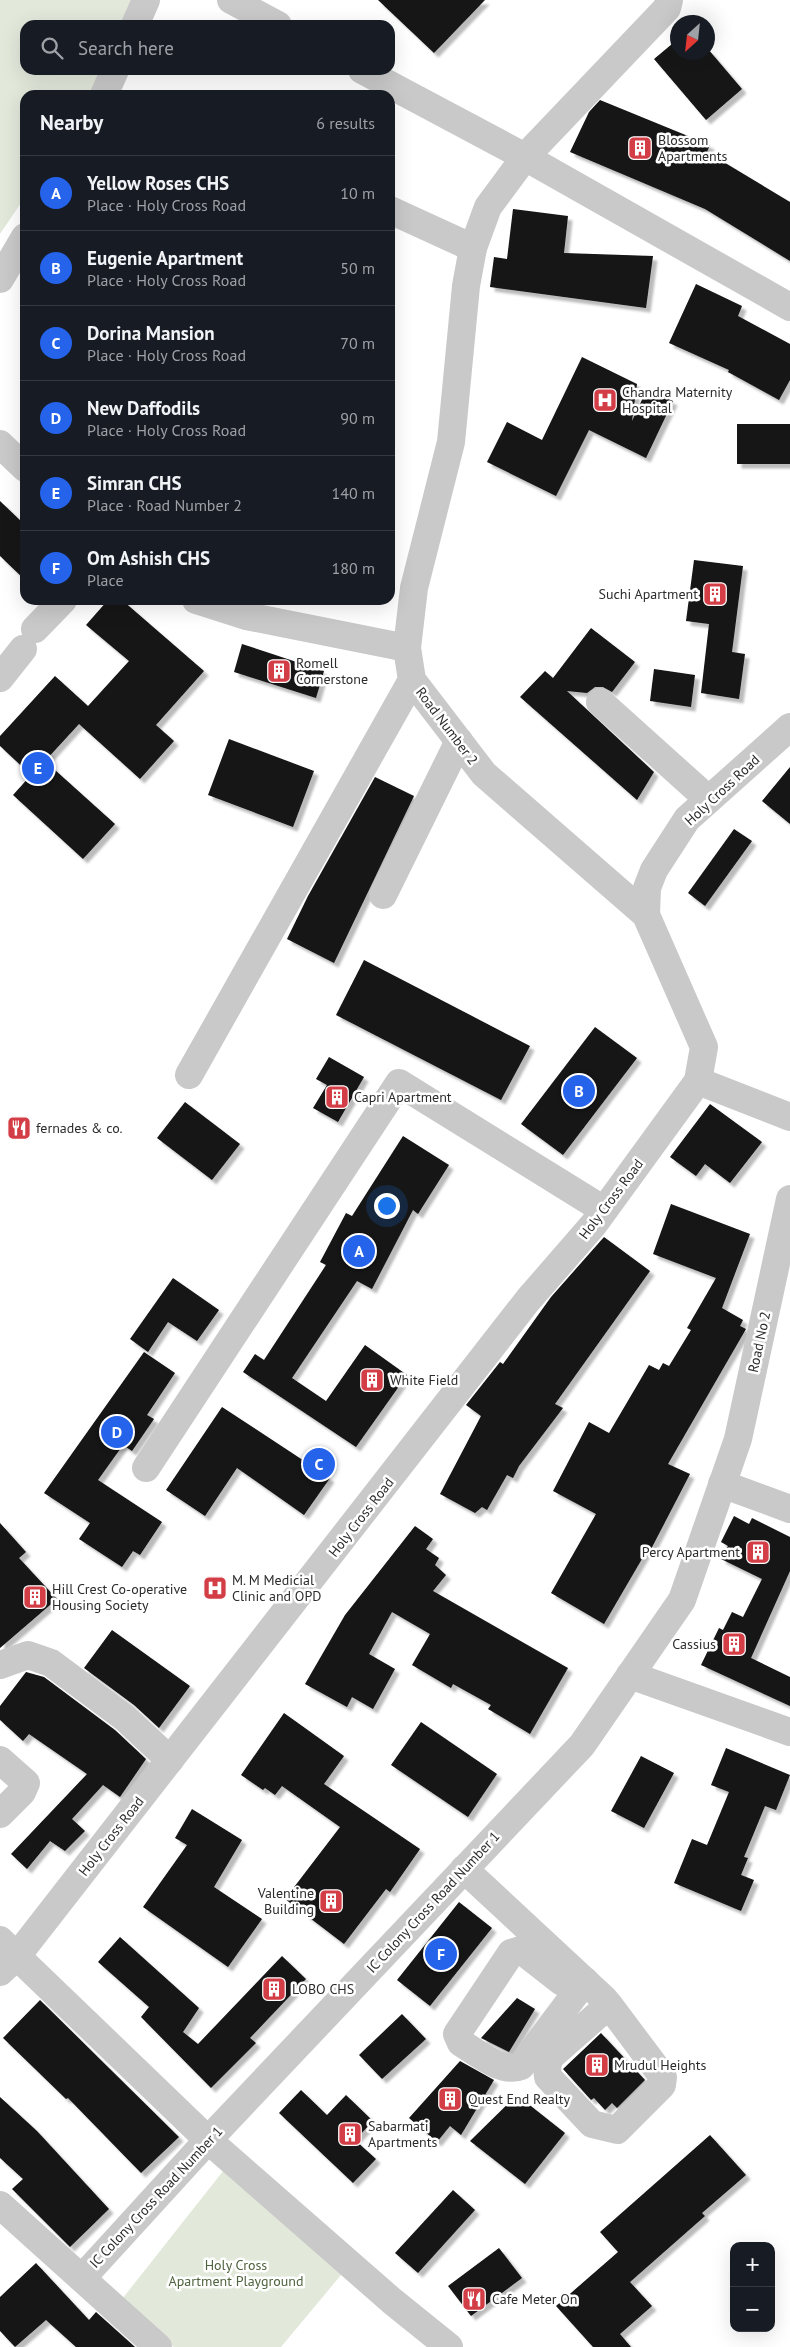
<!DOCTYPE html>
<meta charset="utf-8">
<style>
:root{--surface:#171b24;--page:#242831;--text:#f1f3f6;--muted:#9ea1a6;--line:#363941;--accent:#2563eb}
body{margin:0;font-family:"PT Sans",sans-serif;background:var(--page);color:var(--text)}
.controls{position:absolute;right:15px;bottom:15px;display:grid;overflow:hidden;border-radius:10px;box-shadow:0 5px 20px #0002}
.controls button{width:45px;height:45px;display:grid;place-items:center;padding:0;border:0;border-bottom:1px solid var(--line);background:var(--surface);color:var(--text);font:25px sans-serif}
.compass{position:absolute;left:670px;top:15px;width:45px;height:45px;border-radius:50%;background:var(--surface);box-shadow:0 5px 20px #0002;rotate:207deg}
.you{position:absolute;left:386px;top:1205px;width:18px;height:18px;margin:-12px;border:4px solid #fff;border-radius:50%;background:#1a73e8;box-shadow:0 0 0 8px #1a73e833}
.badge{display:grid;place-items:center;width:32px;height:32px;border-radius:50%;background:var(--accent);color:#fff;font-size:16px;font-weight:700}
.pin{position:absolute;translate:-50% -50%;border:2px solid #fff;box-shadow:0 1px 5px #0006}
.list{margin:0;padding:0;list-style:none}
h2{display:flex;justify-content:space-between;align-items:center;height:65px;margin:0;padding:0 20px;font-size:21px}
h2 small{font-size:16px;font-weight:400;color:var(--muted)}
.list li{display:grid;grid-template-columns:32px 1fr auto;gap:15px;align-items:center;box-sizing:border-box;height:75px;padding:0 20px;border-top:1px solid var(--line)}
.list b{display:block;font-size:19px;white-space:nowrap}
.list p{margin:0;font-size:16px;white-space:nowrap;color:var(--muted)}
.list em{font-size:16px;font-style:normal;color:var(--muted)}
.icon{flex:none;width:28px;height:28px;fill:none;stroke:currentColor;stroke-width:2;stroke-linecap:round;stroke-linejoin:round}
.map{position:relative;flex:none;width:790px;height:2347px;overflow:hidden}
.search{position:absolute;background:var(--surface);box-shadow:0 5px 20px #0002;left:20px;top:20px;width:375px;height:55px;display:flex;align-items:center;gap:12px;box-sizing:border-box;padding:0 18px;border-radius:15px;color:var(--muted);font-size:19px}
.panel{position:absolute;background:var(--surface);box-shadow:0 5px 20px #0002;left:20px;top:90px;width:375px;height:515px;border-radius:15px}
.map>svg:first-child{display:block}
</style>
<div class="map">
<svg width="790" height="2347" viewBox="0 0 790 2347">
<defs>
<filter id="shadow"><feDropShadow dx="4.5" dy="4.5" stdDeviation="1" flood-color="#0004"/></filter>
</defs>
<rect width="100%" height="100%" fill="#fff"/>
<g fill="#e2e9db">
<path d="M0,0H134L127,25H25V70H110L94,95H25V197L0,234Z"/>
<path d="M231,2161L341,2275L281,2347H174L115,2308Z"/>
</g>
<g fill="#131313" filter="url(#shadow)">
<path d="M378,0H485L434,53Z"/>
<path d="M678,39V52H708V49L742,89L706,120L654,59Z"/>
<path d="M600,100L710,145L707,152L790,202V261L705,209L570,152L589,112Z"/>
<path d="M513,209L568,216L564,253L653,256L646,308L490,287L494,257L507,259Z"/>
<path d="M696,284L742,306L738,316L790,344V380L779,400L728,372L729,370L669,343Z"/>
<path d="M582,357L637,384L632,421L647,389L673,401L646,458L589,430L556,496L487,462L507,422L542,440Z"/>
<rect x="737" y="424" width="53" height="40"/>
<path d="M0,501L25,525V580L0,556Z"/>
<path d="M694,560L743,566L732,652L745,654L739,699L701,693L709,624L686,621Z"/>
<path d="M108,600H122L204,671L156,725L174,741L140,779L79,724L45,761L115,824L83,859L13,795L31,775L0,746V736L55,676L88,706L129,661L86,625Z"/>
<path d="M591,628L635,662L612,692L603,687H595L587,693L567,691L654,772L637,800L520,697L545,671L553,678Z"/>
<path d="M242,644L324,671L316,698L234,672Z"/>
<path d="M654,669L695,675L691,707L650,701Z"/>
<path d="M229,739L314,771L293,827L208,795Z"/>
<path d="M790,767V824L762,801Z"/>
<path d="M375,777L414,796L334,963L287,939L308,896Z"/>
<path d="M734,829L752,841L705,906L688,893Z"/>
<path d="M364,960L530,1046L501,1100L336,1015Z"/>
<path d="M595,1027L637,1058L563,1155L521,1124Z"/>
<path d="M329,1057L364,1077L338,1122L313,1108L327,1085L316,1079Z"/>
<path d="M185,1102L240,1144L212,1180L157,1138Z"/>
<path d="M710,1104L762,1142L730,1183L705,1164L696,1176L670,1157Z"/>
<path d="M403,1136L449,1165L418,1214L413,1210L372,1289L357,1281L292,1378L326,1401L365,1345L407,1375L356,1447L243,1372L255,1354L264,1360L326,1265L320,1262L346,1213L352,1216Z"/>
<path d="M671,1204L750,1234L722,1308L743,1320L740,1326L746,1329L668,1464L690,1474L649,1553L646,1552L604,1624L551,1593L596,1514L553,1491L589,1422L609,1433L649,1365L659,1370L663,1363L669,1366L691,1330L687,1328L716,1278L653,1254Z"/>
<path d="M604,1237L650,1271L555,1404L563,1408L519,1466L513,1478L507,1475L487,1510L482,1507L475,1513L440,1494L481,1416L466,1405L500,1362L503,1364L551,1297Z"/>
<path d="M173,1278L219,1310L197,1341L168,1322L148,1352L130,1339Z"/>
<path d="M144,1352L175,1373L147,1415L154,1419L132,1451L123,1445L98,1480L162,1522L140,1555L133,1551L122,1567L79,1539L90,1523L44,1493Z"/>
<path d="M222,1407L330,1478L304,1515L237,1468L205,1516L166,1490Z"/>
<path d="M734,1516L749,1524L752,1518L790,1537V1571L751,1658L790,1677V1706L701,1665L719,1628L723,1630L732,1612L743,1617L762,1579L721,1559L728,1546L721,1542Z"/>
<path d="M0,1523L26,1552L19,1558L57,1599L0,1648Z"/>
<path d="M415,1526L433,1539L426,1549L439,1558L435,1565L446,1575L433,1591L568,1668L530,1734L488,1709L491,1705L453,1684L451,1688L412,1665L430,1634L392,1612L369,1654L395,1669L373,1709L352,1697L347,1707L305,1684L345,1615Z"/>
<path d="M112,1630L190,1686L159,1728L134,1705L84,1668Z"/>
<path d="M26,1672L44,1677L115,1730L146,1759L120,1797L103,1785L72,1819L85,1831L65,1851L50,1841L27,1869L11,1854L87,1774L29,1734L23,1741L0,1720V1706Z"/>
<path d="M284,1713L344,1756L324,1784L420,1849L390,1892L386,1889L344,1944L285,1899L340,1827L282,1786L275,1795L265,1788L263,1790L241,1775Z"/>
<path d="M421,1722L497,1774L468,1817L391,1765Z"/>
<path d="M726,1748L790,1775L776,1810L765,1806L744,1857L748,1858L741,1875L754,1880L741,1911L674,1883L692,1839L707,1845L729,1792L711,1785Z"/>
<path d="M641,1756L674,1773L644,1828L611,1811Z"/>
<path d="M192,1809L242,1840L214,1887L262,1919L228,1967L143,1907L187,1845L175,1838Z"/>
<path d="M459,1902L492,1928L430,2006L397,1980Z"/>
<path d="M120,1937L199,2008L183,2032L198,2044L282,1956L306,1979L250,2038L256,2043L211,2088L141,2017L149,2007L98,1962Z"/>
<path d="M517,1998L535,2009L509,2052L481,2038Z"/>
<path d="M40,2000L179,2137L141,2173L68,2098L66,2099L3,2038Z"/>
<path d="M402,2014L426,2039L382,2079L359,2055Z"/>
<path d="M601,2033L645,2080L617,2108L612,2103L605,2110L594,2098L591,2100L563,2069Z"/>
<path d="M460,2061L494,2080L461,2135L450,2126L437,2142L409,2118Z"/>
<path d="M301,2090L327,2115L346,2095L373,2121L355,2140L376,2159L353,2183L279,2113Z"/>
<path d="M517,2095L565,2133L525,2184L470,2141Z"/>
<path d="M0,2097L37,2131L109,2209L70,2247L12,2189L23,2179L0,2158Z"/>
<path d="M710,2135L746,2175L702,2213L705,2216L630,2282L652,2306L620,2334L631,2347H593L556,2306L618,2252L600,2232Z"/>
<path d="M453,2190L475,2210L418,2273L395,2253Z"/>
<path d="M499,2248L522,2278L471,2316L448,2286Z"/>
<path d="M36,2263L89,2320L96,2312L135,2347H76L46,2320L15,2347L0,2331V2297Z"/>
</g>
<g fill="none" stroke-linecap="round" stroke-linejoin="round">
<g stroke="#c9c9c9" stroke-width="28">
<path d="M231,0L278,25"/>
<path d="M135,25L146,0"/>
<path d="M362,70L525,157L790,307"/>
<path d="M104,95L115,70"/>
<path d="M390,210L473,248"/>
<path d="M0,279L25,237"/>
<path d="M0,444L25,468"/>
<path d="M196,600L246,616L407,648"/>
<path d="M35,629L63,600"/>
<path d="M0,678L23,649"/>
<path d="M600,702L708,799"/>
<path d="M383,895L459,741"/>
<path d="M646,915L647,888L654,870L687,819L790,727"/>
<path d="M189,1075L412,680"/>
<path d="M698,1081L790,1117"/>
<path d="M146,1468L399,1083L604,1210"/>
<path d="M722,1484L790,1509"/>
<path d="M0,1665L28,1655L51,1663L125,1718L170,1760"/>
<path d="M630,1675L790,1732"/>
<path d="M0,1760L26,1783L22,1792L0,1814"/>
<path d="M464,1869L604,1999L609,2005L663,2077L662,2085L617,2130L592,2124L548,2077L547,2067L550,2057L609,2005"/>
<path d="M0,1940L208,2140L392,2301L449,2347"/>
<path d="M0,1972L17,1956L528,1300L594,1224L698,1081L704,1047L646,915L484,774L412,680L407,648L414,588L451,442L466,286L473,248L488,207L525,157L667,8L669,0"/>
<path d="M562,1982L521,1950L511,1953L457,2034L461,2043C478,2053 502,2074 521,2066L585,1981"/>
<path d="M0,2205L158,2347"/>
<path d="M82,2278L208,2140L582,1745L682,1600L738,1439L790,1199"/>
</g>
</g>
<defs>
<g id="building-square" transform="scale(1.25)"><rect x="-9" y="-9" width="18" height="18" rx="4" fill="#d33e46" stroke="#fff"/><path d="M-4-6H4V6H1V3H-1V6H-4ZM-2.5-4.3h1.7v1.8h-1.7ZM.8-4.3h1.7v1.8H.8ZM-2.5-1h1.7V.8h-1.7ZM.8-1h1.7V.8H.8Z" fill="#fff"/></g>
<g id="hospital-square" transform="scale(1.25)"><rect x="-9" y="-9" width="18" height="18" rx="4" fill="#d33e46" stroke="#fff"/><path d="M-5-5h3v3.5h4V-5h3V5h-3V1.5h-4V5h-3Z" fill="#fff"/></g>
<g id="restaurant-square" transform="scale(1.25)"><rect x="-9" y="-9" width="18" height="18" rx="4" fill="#d33e46" stroke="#fff"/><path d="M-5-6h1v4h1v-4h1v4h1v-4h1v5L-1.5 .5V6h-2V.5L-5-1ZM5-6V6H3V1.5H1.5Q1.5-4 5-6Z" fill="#fff"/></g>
</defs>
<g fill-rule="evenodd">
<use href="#building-square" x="640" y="148"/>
<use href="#hospital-square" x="605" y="400"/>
<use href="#building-square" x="715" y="594"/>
<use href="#building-square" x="279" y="671"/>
<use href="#building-square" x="337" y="1097"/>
<use href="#restaurant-square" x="19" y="1128"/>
<use href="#building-square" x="372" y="1380"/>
<use href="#building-square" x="758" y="1552"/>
<use href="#hospital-square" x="215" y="1588"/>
<use href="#building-square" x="35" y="1597"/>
<use href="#building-square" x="734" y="1644"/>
<use href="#building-square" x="331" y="1901"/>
<use href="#building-square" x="274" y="1989"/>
<use href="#building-square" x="597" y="2065"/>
<use href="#building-square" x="450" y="2099"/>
<use href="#building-square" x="350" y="2134"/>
<use href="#restaurant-square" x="474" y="2299"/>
</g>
<g text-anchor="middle" stroke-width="5" stroke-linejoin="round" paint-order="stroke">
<g font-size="14" fill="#2c2c2c" stroke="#fff" text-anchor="start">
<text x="658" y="145">Blossom<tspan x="658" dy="16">Apartments</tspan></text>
<text x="622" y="397">Chandra Maternity<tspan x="622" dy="16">Hospital</tspan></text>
<text x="698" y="599" text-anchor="end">Suchi Apartment</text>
<text x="296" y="668">Romell<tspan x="296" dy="16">Cornerstone</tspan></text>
<text x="354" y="1102">Capri Apartment</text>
<text x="36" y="1133">fernades &amp; co.</text>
<text x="390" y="1385">White Field</text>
<text x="740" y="1557" text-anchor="end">Percy Apartment</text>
<text x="232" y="1585">M. M Medicial<tspan x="232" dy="16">Clinic and OPD</tspan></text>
<text x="52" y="1594">Hill Crest Co-operative<tspan x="52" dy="16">Housing Society</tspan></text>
<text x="716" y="1649" text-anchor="end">Cassius</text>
<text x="314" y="1898" text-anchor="end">Valentine<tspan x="314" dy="16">Building</tspan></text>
<text x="292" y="1994">LOBO CHS</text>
<text x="614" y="2070">Mrudul Heights</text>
<text x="468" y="2104">Quest End Realty</text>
<text x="368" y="2131">Sabarmati<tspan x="368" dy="16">Apartments</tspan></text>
<text x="492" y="2304">Cafe Meter On</text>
</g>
<g font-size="14" fill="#2c2c2c" stroke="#fff">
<text transform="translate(447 726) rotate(53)" y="5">Road Number 2</text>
<text transform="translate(722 790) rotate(-43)" y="5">Holy Cross Road</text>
<text transform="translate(611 1199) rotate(-53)" y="5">Holy Cross Road</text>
<text transform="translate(759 1342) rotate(-78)" y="5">Road No 2</text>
<text transform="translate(361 1517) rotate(-52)" y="5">Holy Cross Road</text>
<text transform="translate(111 1836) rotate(-52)" y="5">Holy Cross Road</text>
<text transform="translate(433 1902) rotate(-47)" y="5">IC Colony Cross Road Number 1</text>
<text transform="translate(156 2197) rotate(-47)" y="5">IC Colony Cross Road Number 1</text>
</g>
<g font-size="14" fill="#4f633e" stroke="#fff">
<text x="236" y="2270">Holy Cross<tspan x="236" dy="16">Apartment Playground</tspan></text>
</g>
</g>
</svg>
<div class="controls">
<button>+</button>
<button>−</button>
</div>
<svg class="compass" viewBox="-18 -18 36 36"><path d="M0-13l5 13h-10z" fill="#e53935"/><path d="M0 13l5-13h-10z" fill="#9ea1a6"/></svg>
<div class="you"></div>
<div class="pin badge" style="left:359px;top:1251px">A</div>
<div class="pin badge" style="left:579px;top:1091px">B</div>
<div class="pin badge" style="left:319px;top:1464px">C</div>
<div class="pin badge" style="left:117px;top:1432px">D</div>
<div class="pin badge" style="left:38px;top:768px">E</div>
<div class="pin badge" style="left:441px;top:1954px">F</div>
<div class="search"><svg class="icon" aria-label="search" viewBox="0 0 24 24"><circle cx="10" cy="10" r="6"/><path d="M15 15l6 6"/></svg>Search here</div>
<section class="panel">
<h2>Nearby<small>6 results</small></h2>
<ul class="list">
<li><span class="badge">A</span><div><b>Yellow Roses CHS</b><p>Place · Holy Cross Road</p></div><em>10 m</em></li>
<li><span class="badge">B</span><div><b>Eugenie Apartment</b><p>Place · Holy Cross Road</p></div><em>50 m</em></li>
<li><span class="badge">C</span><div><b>Dorina Mansion</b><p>Place · Holy Cross Road</p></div><em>70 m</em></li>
<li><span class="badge">D</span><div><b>New Daffodils</b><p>Place · Holy Cross Road</p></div><em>90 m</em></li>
<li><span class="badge">E</span><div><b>Simran CHS</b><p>Place · Road Number 2</p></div><em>140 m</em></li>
<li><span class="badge">F</span><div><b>Om Ashish CHS</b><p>Place</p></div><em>180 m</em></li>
</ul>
</section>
</div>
